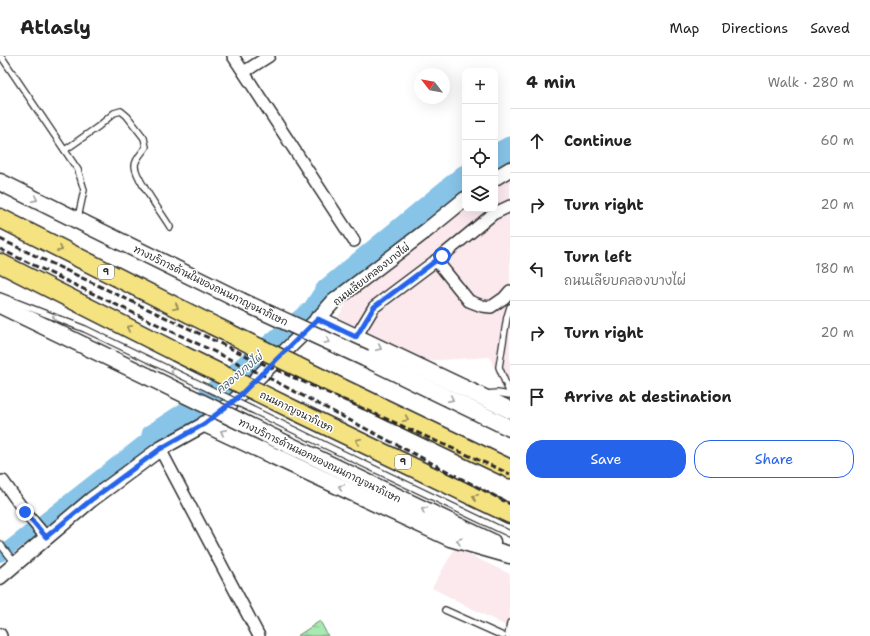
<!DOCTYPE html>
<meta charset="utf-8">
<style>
:root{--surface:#fff;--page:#f2f2f2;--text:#222;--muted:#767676;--line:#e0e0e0;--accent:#2563eb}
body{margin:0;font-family:"Shantell Sans","Playpen Sans Thai",sans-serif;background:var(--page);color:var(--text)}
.controls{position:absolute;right:12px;top:12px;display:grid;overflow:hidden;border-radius:8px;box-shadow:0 4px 16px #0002}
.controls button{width:36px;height:36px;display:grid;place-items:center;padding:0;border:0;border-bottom:1px solid var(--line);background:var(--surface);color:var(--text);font:20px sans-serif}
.compass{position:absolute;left:414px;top:12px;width:36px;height:36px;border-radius:50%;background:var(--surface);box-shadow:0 4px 16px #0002;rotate:301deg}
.stop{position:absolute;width:12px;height:12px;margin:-9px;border:3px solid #2563eb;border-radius:50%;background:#fff}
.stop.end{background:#2563eb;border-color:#fff;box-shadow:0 1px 4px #0008}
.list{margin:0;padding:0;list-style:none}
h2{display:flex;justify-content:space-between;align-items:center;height:52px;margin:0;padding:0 16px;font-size:17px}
h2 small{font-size:13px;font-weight:400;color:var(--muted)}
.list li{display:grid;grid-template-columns:26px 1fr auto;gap:12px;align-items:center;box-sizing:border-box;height:64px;padding:0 16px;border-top:1px solid var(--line)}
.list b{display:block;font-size:15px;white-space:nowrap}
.list p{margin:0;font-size:13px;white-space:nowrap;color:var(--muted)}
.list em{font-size:13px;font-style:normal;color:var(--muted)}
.actions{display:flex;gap:8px;padding:12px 16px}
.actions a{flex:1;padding:9px 0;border:1px solid var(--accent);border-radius:16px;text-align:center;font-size:14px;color:var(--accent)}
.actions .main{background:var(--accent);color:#fff}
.icon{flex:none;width:22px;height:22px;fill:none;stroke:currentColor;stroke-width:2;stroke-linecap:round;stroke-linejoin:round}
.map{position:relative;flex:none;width:510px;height:580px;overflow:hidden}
header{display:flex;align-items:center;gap:24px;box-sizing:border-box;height:56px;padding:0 20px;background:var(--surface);border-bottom:1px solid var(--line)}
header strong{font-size:19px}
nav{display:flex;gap:22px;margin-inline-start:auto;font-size:14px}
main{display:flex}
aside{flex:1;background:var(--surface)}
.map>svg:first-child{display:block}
</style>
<header>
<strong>Atlasly</strong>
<nav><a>Map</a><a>Directions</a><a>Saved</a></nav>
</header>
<main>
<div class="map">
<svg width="510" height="580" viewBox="0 0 510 580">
<defs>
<pattern id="wetland-marsh" width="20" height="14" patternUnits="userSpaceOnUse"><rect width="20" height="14" fill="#a8e9b1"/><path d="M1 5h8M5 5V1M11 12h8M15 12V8" fill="none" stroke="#91c898"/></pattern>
</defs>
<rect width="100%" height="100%" fill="#fff"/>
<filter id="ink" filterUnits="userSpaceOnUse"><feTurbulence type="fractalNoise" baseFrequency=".025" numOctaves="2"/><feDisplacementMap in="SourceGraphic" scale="8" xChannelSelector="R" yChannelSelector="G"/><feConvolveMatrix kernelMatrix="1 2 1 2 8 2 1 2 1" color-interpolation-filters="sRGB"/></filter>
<g filter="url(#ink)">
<g fill="#fbe9ee">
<path d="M510,119V346L506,344L490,301L423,305L338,261L352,239L465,150V153H495V128Z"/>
<path d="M455,492L510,518V572L432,532Z"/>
</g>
<path fill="url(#wetland-marsh)" stroke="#6a8a6e" d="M320,565L328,580H297Z"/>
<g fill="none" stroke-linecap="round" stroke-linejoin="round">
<path stroke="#87c4e7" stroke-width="14" d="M0,499L153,379"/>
<g stroke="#87c4e7" stroke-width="23">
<path d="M495,100L510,92"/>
<path d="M153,379L199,349L314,254L327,234L465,120"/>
</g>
<g stroke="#2b2b2b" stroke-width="8">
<g id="service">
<path d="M1,0L78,114L84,134L78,162"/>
<path d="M65,94L99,70L114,57L121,55L127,60L144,82L146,91C142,97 135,103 135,110C135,122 163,159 170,171"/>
<path d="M0,240L85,273L222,339"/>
<path d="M510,251L507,261L499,311L510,338"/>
<path d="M486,338L497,337L510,339"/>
<path d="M337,395L510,478"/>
<path d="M0,488L15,507"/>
<path d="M445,554L503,580"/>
<path d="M508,580L510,567"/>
</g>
</g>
<g stroke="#2b2b2b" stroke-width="14">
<g id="minor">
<path d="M233,0L354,185"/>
<path d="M244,16L269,0"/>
<path d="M436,204L469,245L482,250L491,251L504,242L510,235"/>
<path d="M356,281L374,251L442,200L493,158L510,150"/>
<path d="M160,393L259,580"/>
<path d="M3,425L25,456L46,481"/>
<path d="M0,578L1,580"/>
</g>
</g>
<g stroke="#2b2b2b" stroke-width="17">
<g id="tertiary">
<path d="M495,122L510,113"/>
<path d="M0,521L91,444L160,393L205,368L236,343L318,263L334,245L427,174L465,143"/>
</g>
</g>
<g stroke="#2b2b2b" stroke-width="19">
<g id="secondary">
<path d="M0,126L241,245"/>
<path d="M0,249L147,320"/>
<path d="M318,263L510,354"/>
<path d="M365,302L510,372"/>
<path d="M205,368L450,482L510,499"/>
<path d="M266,378L492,486"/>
</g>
</g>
<g stroke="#2b2b2b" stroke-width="21">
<g id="trunk">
<path d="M0,162L212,269"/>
<path d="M0,207L176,296"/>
<path d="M333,328L510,413"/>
<path d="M296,355L510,458"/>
</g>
</g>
<use href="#service" stroke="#fff" stroke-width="5.5"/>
<use href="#minor" stroke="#fff" stroke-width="11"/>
<use href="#tertiary" stroke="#fff" stroke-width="14"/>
<use href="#secondary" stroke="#fff" stroke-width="16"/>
<use href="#trunk" stroke="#f5e382" stroke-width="18"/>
<g stroke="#2b2b2b" stroke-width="3" stroke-dasharray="6 3" stroke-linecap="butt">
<path d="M0,183L270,311L510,418"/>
<path d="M0,193L265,320L510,448"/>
</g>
<g stroke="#2b2b2b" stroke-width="8" stroke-linecap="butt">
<path id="service-bridge" d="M222,339L337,395"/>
</g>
<g stroke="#2b2b2b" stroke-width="19" stroke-linecap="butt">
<g id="secondary-bridge">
<path d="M241,245L365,302"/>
<path d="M147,320L266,378"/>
</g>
</g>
<g stroke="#2b2b2b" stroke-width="21" stroke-linecap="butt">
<g id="trunk-bridge">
<path d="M212,269L333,328"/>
<path d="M176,296L296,355"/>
</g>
</g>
<use href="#service-bridge" stroke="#fff" stroke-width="5.5"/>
<use href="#secondary-bridge" stroke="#fff" stroke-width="16"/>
<use href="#trunk-bridge" stroke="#f5e382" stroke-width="18"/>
</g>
<defs><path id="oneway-chevron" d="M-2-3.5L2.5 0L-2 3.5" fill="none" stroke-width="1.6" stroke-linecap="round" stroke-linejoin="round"/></defs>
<g stroke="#a0a0a0">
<use href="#oneway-chevron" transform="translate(35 143) rotate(26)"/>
<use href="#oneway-chevron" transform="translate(55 261) rotate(-159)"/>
<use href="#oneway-chevron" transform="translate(327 285) rotate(25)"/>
<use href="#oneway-chevron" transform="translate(379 292) rotate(25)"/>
<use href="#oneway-chevron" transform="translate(173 315) rotate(-154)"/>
<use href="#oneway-chevron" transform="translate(451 343) rotate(26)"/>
<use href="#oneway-chevron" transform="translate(223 376) rotate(-155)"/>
<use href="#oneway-chevron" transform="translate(341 431) rotate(-155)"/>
<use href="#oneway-chevron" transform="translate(424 454) rotate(-155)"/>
<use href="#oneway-chevron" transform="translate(459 485) rotate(-165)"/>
</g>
<g stroke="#908756">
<use href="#oneway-chevron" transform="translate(60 193) rotate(27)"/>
<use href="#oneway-chevron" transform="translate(176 251) rotate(27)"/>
<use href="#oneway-chevron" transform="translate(129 272) rotate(-153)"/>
<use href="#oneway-chevron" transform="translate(406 363) rotate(25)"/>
<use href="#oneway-chevron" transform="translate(358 385) rotate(-154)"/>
<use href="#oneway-chevron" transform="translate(475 441) rotate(-154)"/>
</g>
</g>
<g fill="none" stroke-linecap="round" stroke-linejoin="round" filter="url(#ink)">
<path stroke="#2563eb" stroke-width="5" d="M25,456L46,481L91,444L160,393L204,368L236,343L318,263L356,281L374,251L442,200"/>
</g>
<g text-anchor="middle" stroke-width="3" stroke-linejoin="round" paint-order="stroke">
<g fill="#fff" stroke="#6b6b6b" stroke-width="1">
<rect x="98" y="209" width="16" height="14" rx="3"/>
<rect x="395" y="399" width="16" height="14" rx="3"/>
</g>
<g font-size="9" font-weight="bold" fill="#2b2b2b">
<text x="106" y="219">9</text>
<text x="403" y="409">9</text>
</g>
<g font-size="10" fill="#2b2b2b" stroke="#fff">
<text transform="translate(371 218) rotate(-38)" y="4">ถนนเลียบคลองบางไผ่</text>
<text transform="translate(211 229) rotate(26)" y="4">ทางบริการด้านในของถนนกาญจนาภิเษก</text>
<text transform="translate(297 355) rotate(26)" y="4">ถนนกาญจนาภิเษก</text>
<text transform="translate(320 404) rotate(26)" y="4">ทางบริการด้านนอกของถนนกาญจนาภิเษก</text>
</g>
<g font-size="11" font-style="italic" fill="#4b616d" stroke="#fff">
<text transform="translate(239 317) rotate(-40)" y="4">คลองบางไผ่</text>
</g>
</g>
</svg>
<div class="controls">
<button>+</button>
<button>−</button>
<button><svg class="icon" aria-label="locate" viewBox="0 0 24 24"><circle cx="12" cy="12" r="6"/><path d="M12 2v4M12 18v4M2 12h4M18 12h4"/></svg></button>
<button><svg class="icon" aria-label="layers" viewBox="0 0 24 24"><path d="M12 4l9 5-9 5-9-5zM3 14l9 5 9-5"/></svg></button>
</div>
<svg class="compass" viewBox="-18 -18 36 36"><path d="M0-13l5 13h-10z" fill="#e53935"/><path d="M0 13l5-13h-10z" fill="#767676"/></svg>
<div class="stop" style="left:442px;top:200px"></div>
<div class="stop end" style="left:25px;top:456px"></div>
</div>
<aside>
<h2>4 min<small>Walk · 280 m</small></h2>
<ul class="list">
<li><svg class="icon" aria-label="ahead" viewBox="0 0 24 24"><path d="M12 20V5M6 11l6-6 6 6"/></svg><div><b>Continue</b></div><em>60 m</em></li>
<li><svg class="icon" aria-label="right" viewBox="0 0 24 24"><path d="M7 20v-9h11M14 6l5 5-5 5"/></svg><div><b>Turn right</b></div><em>20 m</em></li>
<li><svg class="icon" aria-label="left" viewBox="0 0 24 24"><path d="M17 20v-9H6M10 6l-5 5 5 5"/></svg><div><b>Turn left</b><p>ถนนเลียบคลองบางไผ่</p></div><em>180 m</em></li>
<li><svg class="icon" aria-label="right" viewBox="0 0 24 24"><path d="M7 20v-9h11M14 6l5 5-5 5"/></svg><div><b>Turn right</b></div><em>20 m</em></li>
<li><svg class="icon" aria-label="arrive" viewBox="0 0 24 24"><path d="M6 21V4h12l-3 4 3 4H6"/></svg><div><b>Arrive at destination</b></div></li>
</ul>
<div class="actions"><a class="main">Save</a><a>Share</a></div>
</aside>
</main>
